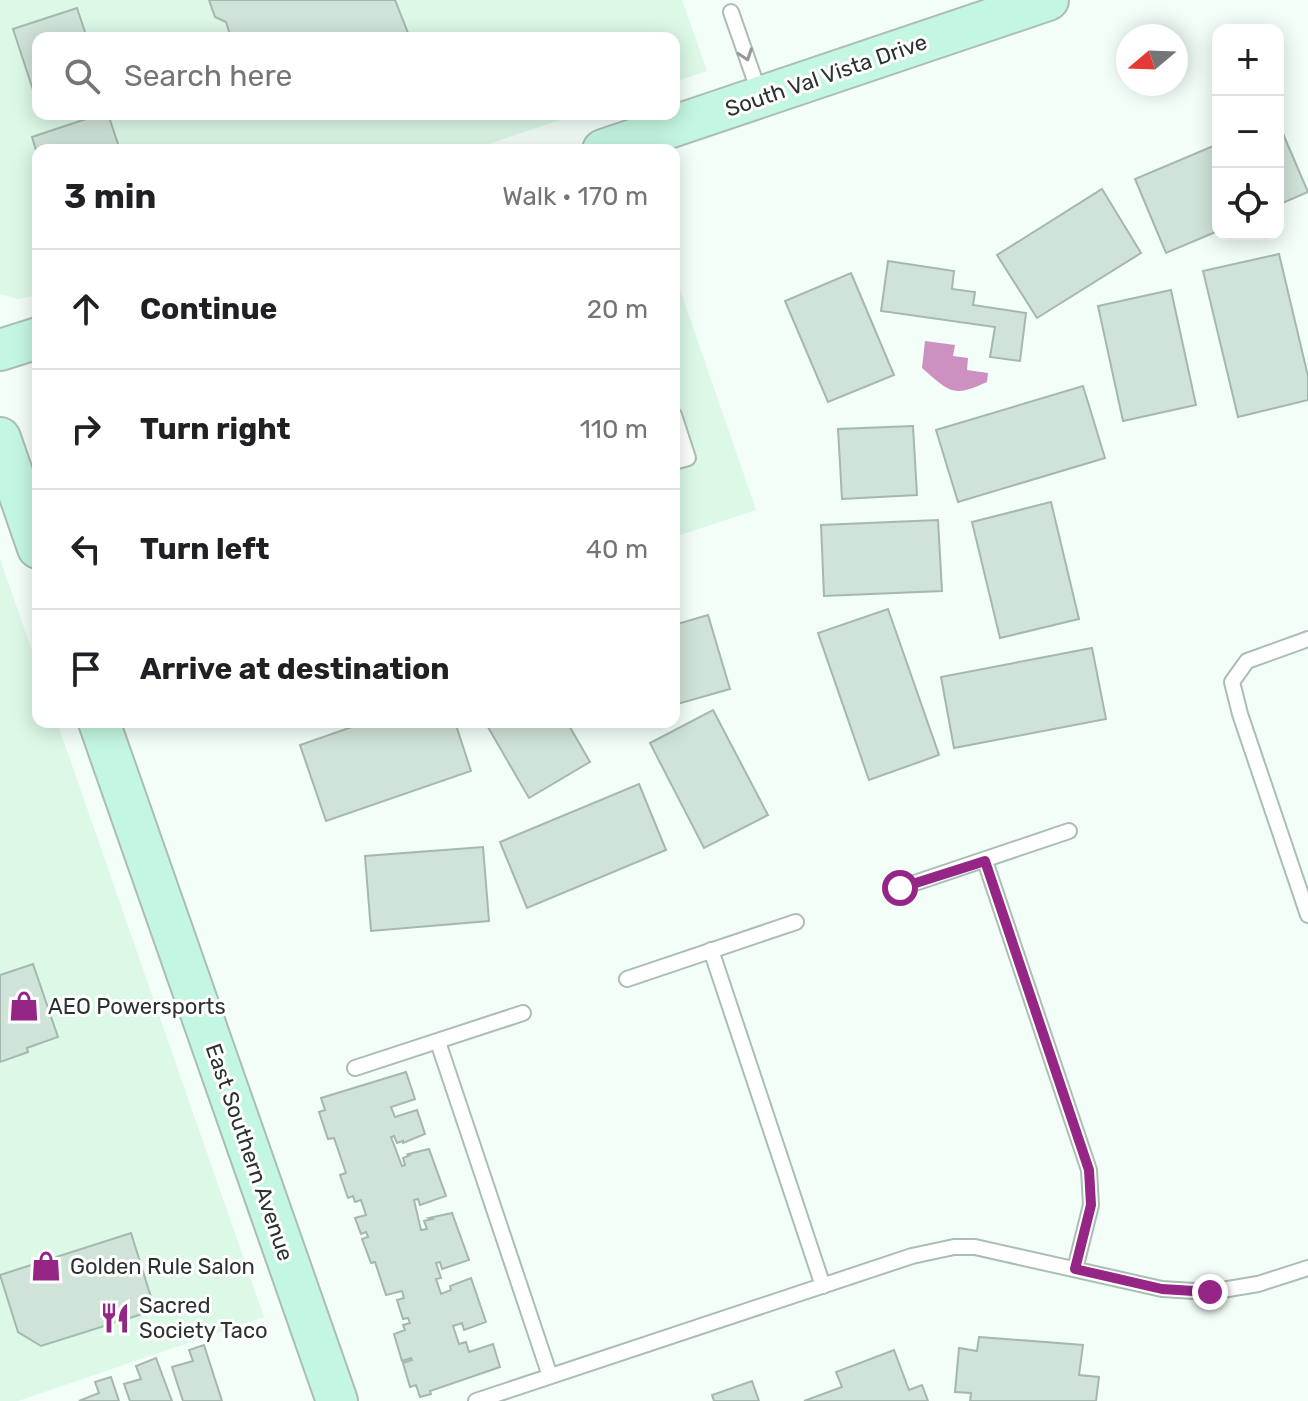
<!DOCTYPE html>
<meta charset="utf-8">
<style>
:root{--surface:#fff;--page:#f2f2f2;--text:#202124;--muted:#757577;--line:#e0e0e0}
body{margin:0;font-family:Rubik,sans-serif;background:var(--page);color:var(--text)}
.controls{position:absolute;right:24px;top:24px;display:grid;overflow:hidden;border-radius:16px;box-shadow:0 4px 20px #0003}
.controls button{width:72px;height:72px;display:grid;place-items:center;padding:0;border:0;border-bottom:2px solid var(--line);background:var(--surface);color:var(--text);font:40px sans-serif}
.compass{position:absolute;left:1116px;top:24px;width:72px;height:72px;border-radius:50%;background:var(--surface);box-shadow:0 4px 20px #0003;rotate:251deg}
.stop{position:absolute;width:24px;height:24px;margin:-18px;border:6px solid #952686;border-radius:50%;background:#fff}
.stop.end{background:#952686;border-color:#fff;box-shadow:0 2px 8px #0008}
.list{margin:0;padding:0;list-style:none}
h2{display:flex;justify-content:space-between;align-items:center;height:104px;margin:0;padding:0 32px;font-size:34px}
h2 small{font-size:26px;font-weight:400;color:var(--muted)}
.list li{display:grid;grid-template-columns:52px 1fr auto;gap:24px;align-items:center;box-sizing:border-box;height:120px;padding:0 32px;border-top:2px solid var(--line)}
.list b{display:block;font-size:30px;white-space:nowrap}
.list em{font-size:26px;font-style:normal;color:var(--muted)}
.icon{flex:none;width:44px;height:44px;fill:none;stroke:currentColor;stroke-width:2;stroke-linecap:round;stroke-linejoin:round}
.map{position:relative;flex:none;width:1308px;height:1401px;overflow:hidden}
.search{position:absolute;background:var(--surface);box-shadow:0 4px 20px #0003;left:32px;top:32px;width:648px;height:88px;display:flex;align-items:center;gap:20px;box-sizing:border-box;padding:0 28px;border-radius:16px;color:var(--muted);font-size:30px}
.panel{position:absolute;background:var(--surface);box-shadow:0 4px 20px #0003;left:32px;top:144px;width:648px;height:584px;border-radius:16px}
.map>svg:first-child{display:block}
</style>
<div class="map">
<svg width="1308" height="1401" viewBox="0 0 1308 1401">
<rect width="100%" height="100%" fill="#f2fef7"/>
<g fill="#dcf8e7">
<path d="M0,0H682L707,71L674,82V38H38V114H578L471,150H38V295L17,299L0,294Z"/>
<path d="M674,272L756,510L674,537Z"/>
<path d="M0,559L38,668V722H57L264,1317L18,1401H0Z"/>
</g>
<path fill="#cd91c1" d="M925,341L955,345L953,356L968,358L967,370L988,373L987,382C952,398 950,392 922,368Z"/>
<g fill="#d0e3d8" stroke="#a5b8ad" stroke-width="2">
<path d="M209,0H395L410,38H231L226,22L215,17Z"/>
<path d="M77,8L87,38H38V105L13,29Z"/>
<path d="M101,114H108L120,150H38V157L32,137Z"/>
<path d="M1278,122L1308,192L1278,205Z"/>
<path d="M1218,144V231L1166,253L1135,179Z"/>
<path d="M1102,189L1141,253L1037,318L997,255Z"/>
<path d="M1279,254L1308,376V400L1238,417L1203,271Z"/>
<path d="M888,261L954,271L952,289L975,292L973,305L1026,313L1020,361L990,357L995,327L881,311Z"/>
<path d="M851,273L894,375L828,402L785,301Z"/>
<path d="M1171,290L1196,405L1123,421L1098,306Z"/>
<path d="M1083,386L1105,458L958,502L936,430Z"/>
<path d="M913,426L917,495L842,499L838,429Z"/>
<path d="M1051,502L1079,619L1000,638L972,522Z"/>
<path d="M938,520L942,591L824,596L821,525Z"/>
<path d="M888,609L939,755L869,780L818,633Z"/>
<path d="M708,615L730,689L674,705V625Z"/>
<path d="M1092,648L1106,719L954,748L941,677Z"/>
<path d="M713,710L768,815L704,848L650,743Z"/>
<path d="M366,722H455L471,771L326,821L300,745Z"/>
<path d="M485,722H567L590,762L529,798Z"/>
<path d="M639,784L666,850L527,908L500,842Z"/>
<path d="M483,847L489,921L371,931L365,856Z"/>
<path d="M33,964L58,1037L27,1048L28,1052L0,1062V975Z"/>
<path d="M406,1072L415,1099L391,1107L395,1117L417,1110L425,1134L403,1143V1141L397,1143L394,1136L391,1137L402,1166L405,1165L403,1158L410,1155L408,1154L429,1149L446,1196L420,1205L418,1199L414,1200L421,1230L427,1229L424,1221L432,1219L429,1218L452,1213L469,1260L442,1269L440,1262L436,1263L441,1278L436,1279L441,1294L451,1290L450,1286L471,1278L486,1322L464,1330L462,1323L453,1326L459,1344L466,1342L469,1352L493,1344L500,1367L430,1391L431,1394L420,1397L416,1385L410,1387L403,1363L412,1360L411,1358L402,1361L394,1334L405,1330L403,1325L410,1323L408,1318L403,1319L397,1300L404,1298L402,1291L386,1295L375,1262L371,1263L362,1239L368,1237L366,1232L361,1234L355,1218L366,1215L361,1200L355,1202L353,1196L348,1198L340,1175L346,1173L334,1138L328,1139L319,1112L325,1110L321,1098Z"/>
<path d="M131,1233L155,1310L41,1346L18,1332L0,1275Z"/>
<path d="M979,1337L1083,1345L1079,1375L1099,1377L1096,1401H970L971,1393L955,1392L959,1348L977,1351Z"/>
<path d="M204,1345L222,1401H183L172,1367L193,1361L189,1350Z"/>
<path d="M894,1350L909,1390L922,1385L928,1401H804L842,1387L836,1372Z"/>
<path d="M156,1358L172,1401H130L124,1384L141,1379L136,1366Z"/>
<path d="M111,1377L119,1401H79L99,1393L95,1382Z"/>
<path d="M752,1381L759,1401H714L712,1395Z"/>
</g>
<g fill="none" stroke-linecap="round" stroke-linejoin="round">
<g stroke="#abbeb3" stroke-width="18">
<g id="service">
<path d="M731,12L760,95"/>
<path d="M674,415L688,458L674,462"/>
<path d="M1308,639L1247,661L1232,682L1240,714L1308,915"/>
<path d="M985,861L1089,1170L1091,1205L1075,1269"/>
<path d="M900,888L1069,831"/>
<path d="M711,950L823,1286"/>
<path d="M627,979L796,922"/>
<path d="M438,1042L550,1376"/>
<path d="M355,1068L523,1013"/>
<path d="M476,1401L912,1256L954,1247H975L1162,1289L1210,1292L1258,1284L1308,1268"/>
</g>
</g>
<g stroke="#abbeb3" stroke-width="44">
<g id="secondary">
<path d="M603,150L1048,0"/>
<path d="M0,350L38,338"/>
<path d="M0,438L38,548"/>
<path d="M99,722L337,1401"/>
</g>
</g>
<use href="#service" stroke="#fff" stroke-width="14"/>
<use href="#secondary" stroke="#c4f7e1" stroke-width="40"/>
</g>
<defs><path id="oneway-chevron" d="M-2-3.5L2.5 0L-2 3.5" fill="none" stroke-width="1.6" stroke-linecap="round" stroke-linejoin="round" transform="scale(2)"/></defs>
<use stroke="#959996" href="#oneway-chevron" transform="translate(746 55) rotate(71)"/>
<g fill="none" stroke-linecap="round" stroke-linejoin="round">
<path stroke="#952686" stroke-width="10" d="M900,888L985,861L1089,1170L1091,1205L1075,1269L1162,1289L1210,1292"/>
</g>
<defs>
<g id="shop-bare" transform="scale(2.4)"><path d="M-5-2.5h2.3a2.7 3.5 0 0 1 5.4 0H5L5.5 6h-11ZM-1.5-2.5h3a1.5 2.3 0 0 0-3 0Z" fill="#952686" stroke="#fff" stroke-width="2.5" paint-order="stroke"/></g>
<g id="restaurant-bare" transform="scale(2.4)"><path d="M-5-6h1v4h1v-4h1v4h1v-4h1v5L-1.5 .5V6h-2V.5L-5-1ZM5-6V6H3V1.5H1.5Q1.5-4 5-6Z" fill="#952686" stroke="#fff" stroke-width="2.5" paint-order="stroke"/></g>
</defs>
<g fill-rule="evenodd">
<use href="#shop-bare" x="24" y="1006"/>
<use href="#shop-bare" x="46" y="1266"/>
<use href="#restaurant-bare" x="115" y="1318"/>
</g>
<g text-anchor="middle" stroke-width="6" stroke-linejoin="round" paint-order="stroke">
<g font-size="22" fill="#2b332e" stroke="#fff">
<text transform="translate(826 75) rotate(-19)" y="8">South Val Vista Drive</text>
<text transform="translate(250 1152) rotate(71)" y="8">East Southern Avenue</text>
</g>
<g font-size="22" fill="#2b332e" stroke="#fff" text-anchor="start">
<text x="48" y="1014">AEO Powersports</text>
<text x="70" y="1274">Golden Rule Salon</text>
<text x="139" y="1313">Sacred<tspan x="139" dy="25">Society Taco</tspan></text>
</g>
</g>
</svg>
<div class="controls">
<button>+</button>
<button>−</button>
<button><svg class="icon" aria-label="locate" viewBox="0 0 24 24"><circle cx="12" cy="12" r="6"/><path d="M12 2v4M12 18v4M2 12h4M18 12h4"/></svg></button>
</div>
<svg class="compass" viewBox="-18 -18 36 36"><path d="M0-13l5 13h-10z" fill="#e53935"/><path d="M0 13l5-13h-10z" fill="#757577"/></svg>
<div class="stop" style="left:900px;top:888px"></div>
<div class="stop end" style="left:1210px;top:1292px"></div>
<div class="search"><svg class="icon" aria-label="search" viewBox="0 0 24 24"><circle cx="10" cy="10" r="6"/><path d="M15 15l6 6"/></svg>Search here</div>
<section class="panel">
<h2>3 min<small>Walk · 170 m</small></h2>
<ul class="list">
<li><svg class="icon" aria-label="ahead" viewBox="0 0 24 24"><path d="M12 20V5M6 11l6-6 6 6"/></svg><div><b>Continue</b></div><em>20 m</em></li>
<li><svg class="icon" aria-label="right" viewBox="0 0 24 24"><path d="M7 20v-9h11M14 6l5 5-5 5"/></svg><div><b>Turn right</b></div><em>110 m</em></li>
<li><svg class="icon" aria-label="left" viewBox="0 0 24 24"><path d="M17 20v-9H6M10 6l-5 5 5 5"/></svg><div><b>Turn left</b></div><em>40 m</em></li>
<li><svg class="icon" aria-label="arrive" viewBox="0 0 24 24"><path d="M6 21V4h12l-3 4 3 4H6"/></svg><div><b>Arrive at destination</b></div></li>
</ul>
</section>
</div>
